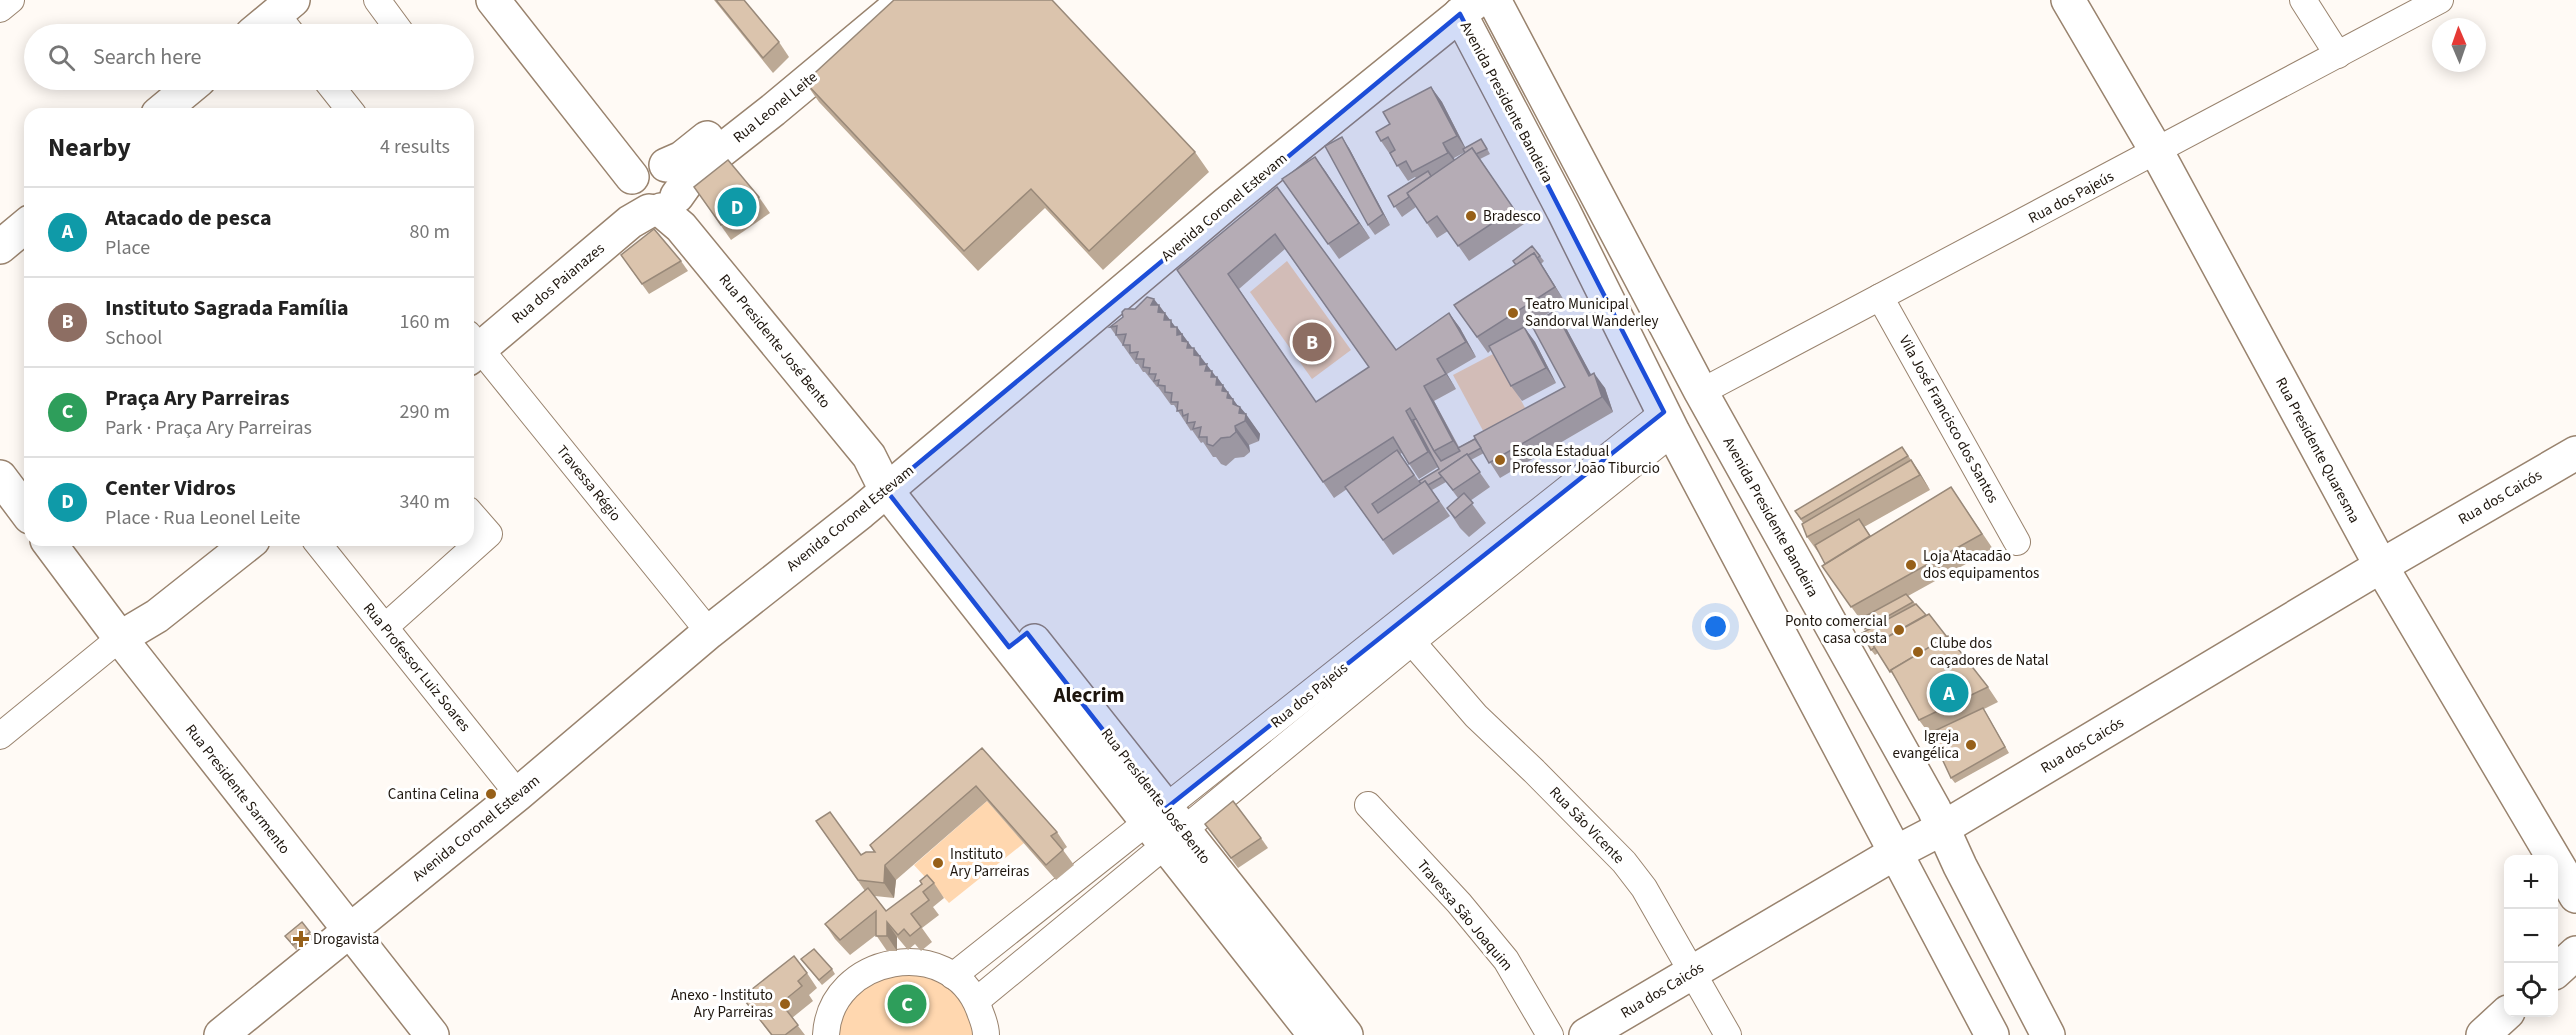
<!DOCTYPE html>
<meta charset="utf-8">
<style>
:root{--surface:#fff;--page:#f2f2f2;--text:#222;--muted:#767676;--line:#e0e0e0;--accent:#d93025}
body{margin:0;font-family:"Source Sans 3",sans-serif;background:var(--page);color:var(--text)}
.controls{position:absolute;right:18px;bottom:18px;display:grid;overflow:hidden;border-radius:12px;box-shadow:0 3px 15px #0003}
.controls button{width:54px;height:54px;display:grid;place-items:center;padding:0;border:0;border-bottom:2px solid var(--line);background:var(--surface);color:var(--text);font:30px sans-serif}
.compass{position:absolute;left:2432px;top:18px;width:54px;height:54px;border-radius:50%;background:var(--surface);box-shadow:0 3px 15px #0003;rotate:358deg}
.you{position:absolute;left:1716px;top:627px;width:21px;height:21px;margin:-15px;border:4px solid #fff;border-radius:50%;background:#1a73e8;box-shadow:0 0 0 9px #1a73e833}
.badge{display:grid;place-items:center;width:39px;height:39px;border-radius:50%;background:var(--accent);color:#fff;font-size:20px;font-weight:700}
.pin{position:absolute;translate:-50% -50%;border:3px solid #fff;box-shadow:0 2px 6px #0006}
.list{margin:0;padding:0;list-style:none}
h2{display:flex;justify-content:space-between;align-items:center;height:78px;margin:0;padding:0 24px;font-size:26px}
h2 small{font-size:20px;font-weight:400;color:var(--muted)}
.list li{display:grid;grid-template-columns:39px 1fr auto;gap:18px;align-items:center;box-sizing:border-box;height:90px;padding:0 24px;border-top:2px solid var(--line)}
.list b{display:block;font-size:22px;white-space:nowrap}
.list p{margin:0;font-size:20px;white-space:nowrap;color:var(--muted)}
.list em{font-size:20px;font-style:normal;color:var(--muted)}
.icon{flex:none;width:33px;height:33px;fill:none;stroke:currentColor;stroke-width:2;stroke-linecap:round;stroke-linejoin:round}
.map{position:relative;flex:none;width:2576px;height:1035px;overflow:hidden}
.search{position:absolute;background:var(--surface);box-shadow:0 3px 15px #0003;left:24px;top:24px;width:450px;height:66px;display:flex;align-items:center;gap:15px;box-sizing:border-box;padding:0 21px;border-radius:33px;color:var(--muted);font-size:22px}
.panel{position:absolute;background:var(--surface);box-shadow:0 3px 15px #0003;left:24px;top:108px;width:450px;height:438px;border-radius:18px}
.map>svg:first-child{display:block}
</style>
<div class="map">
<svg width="2576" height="1035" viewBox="0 0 2576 1035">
<rect width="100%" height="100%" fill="#fffaf5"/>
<g fill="#ffd7af">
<path d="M1287,261L1351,350L1312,379L1250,292Z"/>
<path d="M1495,353L1529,415L1487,438L1453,375Z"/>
<path d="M987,801L1024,843L949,903L914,865Z"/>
<path d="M901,966L959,985L983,1035H831L848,993Z"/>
</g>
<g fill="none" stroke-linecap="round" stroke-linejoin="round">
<g stroke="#99836e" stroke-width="28">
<g id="street">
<path d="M377,0L402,34"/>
<path d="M2303,0L2338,55"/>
<path d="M0,9L11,0"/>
<path d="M276,14L292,34"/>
<path d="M326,80L353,114"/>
<path d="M1880,297L2017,542"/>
<path d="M468,334L709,632"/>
<path d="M1701,392L2440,0"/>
<path d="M315,540L518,794"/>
<path d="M385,627L489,534L468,510"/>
<path d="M1412,642L1476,716L1534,771L1624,862L1644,888L1728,1035"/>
<path d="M0,736L120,638"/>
<path d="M1368,805L1459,903L1506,960L1550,1035"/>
<path d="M953,976L1664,412"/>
<path d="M976,1001L1412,642L1673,432"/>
<path d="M826,1035C830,955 950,933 979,1009C982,1018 986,1025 986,1035"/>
</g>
</g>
<g stroke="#99836e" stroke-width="36">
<g id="secondary">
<path d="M493,0L632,177"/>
<path d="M2068,0L2157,152L2381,566L2576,896"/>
<path d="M252,34L293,0"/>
<path d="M158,114L199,80"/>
<path d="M666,165L682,158L707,138"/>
<path d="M677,196L694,172L773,110L905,0"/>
<path d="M661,210L681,227L869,456L886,490L1315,1035"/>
<path d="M0,247L30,222"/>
<path d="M468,359L630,222L649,211"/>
<path d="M0,477L30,517"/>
<path d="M47,540L120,638L432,1035"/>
<path d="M120,638L157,616L253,540"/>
<path d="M1034,641L1346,1035"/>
<path d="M2554,973L2576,953"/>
<path d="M1586,1035L1895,853L1943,828L2381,566L2576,453"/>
<path d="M2483,1035L2508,1012"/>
</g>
</g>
<g stroke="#99836e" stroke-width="36">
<g id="primary">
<path d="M1494,0L1701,392L1934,809L1960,866L2048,1035"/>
<path d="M1460,14L1564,212L1673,432L1992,1035"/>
<path d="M221,1035L518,794L709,632L861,512L1226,204L1478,0"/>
</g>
</g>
<use href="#street" stroke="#fff" stroke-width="26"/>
<use href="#secondary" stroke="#fff" stroke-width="33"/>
<use href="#primary" stroke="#fff" stroke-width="33"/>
</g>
<g fill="#bca995" fill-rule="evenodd">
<path d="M714,0H744L779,42L789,57L773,73Z"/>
<path d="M805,82L1195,152L1209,172L1103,270L1045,208L978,271L819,102Z"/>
<path d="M1431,87L1442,102L1465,147L1485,145L1490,154L1480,159L1524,224L1469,261L1448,231L1437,238L1416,207L1402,217L1388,196L1416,178L1415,177L1408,181L1381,141L1390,124ZM1465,152L1454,160V158Z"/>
<path d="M1349,148L1390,225L1375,235L1368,225Z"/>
<path d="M1315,157L1370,238L1339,259L1282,179Z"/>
<path d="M694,187L759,197L770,213L731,240Z"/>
<path d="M1277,187L1396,350L1449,313L1460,328L1476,357L1447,374L1456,389L1434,401L1459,447L1565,387L1532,324L1525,328L1535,342L1556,383L1522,401L1511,386L1491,350L1488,353L1454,305L1516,265L1532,246L1544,261L1541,264L1565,302L1538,320L1565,326L1591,375L1605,388L1613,412L1500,478L1484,453L1471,460L1490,487L1470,501L1486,523L1469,537L1460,528L1447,508L1458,498L1446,482L1432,490L1450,516L1393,555L1347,489L1334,498L1177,270ZM1285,249L1369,367L1316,402L1239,289ZM1402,453L1419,479L1438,467L1439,469L1421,484L1400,454Z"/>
<path d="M621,255L681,261L688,271L649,294Z"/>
<path d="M1159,305L1175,327H1177L1192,348L1216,377H1217L1238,406L1240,407L1260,434L1259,441L1249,445L1250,452L1244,457L1235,458L1226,466L1221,464L1216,457H1213L1203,442L1201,443L1192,430L1191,431L1174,405H1171L1158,387H1157L1145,372H1143L1138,364H1136L1110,327L1135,309Z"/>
<path d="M1902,447L1919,471L1930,490L1864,527L1871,536L1951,487L1993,549L1908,596L1947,637L1988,687L1998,702L1984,709L2009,753L1955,783L1951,778L1931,735H1930L1919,720L1897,681L1878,653L1875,655L1871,650L1867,631L1860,619L1822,566L1825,564L1819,552H1818L1807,537L1803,523L1795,511Z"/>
<path d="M982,748L1057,832L1067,847L1063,850L1074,865L1056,880L987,801L896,880L894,898L875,896L886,911L934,883L944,898L933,907L939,915L922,928L932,942L921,951L915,944L908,950L897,937V951H887L876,935L850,955L835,939L825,924L865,891L816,821L861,855L874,852L870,845Z"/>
<path d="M1205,824L1261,838L1268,848L1238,868Z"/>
<path d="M302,922L313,937L296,950L285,936Z"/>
<path d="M801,959L832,969L835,974L822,985Z"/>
<path d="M807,973L817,988L809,995L813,1001L792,1018L805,1035H771L742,997Z"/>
</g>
<g fill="#998979">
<path d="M1431,87L1442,102L1467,151L1457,136Z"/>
<path d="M1342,137L1349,148L1390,225L1383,214Z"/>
<path d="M1443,143L1454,158L1459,168L1448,153Z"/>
<path d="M1315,157L1326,172L1370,238L1359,223Z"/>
<path d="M1534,253L1544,268L1565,302L1555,287Z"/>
<path d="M1154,299L1177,329V327L1194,350V348L1217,378V377L1240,409V407L1246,414L1260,434L1259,441L1245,421L1151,305Z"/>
<path d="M1555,311L1565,326L1600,391L1589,376Z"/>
<path d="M1449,313L1460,328L1476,357L1466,342Z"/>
<path d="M1524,327L1535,342L1556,383L1546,368Z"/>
<path d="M1437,359L1447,374L1456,389L1446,374Z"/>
<path d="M1594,373L1605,388L1613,412L1602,397Z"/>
<path d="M1424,386L1434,401L1463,456L1453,441Z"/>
<path d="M1406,411L1416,426L1439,467L1428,452Z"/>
<path d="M1235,426L1249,445L1250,452L1236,432Z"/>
<path d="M1911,460L1921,475L1930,490L1920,475Z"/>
<path d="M885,865L896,880L894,898L884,883Z"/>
<path d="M887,922L897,937V951L887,936Z"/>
</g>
<g fill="#dbc4ad" stroke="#998979" stroke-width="1.5" fill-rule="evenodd">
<path d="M716,0H744L779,42L763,58Z"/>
<path d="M894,0H1052L1195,152L1089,251L1031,189L964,251L805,82Z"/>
<path d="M1431,87L1457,136L1443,143L1448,153L1412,172L1406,161L1397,166L1390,153L1395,150L1388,137L1381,141L1376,132L1390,124L1383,112Z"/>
<path d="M1342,137L1383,214L1368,225L1325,146Z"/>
<path d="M1481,139L1487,149L1476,154L1472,148L1465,153L1463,149Z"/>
<path d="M1472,148L1514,209L1458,246L1437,216L1427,223L1407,193Z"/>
<path d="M1315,157L1359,223L1328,244L1282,179Z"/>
<path d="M728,160L759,197L721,225L694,187Z"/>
<path d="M1428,171L1431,176L1407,193L1409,197L1394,207L1388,196Z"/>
<path d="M1277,187L1396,350L1449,313L1466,342L1437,359L1446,374L1424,386L1453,441L1434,451L1410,408L1406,411L1428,452L1409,464L1393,437L1323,482L1177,270ZM1275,234L1369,367L1316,402L1228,274Z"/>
<path d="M654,229L681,261L642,284L621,255Z"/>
<path d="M1532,246L1540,256L1537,258L1534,253L1516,265L1513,261Z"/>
<path d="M1534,253L1555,287L1477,337L1454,305Z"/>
<path d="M1147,297L1154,299L1151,305H1159L1158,312L1165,313L1164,320H1171V327H1177V335L1182,334V341L1188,342L1187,348H1194V355L1200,356V365L1207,364L1205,371H1212L1211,377H1217L1216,385H1223L1222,391L1228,392L1227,398L1233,399V404L1240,407L1239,413L1246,414L1245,421L1235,426L1236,432L1230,437L1221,438L1213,446L1207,444V437H1199L1201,427L1193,429L1195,422L1187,423L1188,414L1183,416L1182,410L1177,411L1178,402H1171L1172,393L1165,392V386L1158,385L1159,380L1154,381L1156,374H1149L1150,368L1143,367L1144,359H1136L1138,352L1130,353V345H1123L1126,334L1116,335L1117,326L1110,327L1123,317L1122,312L1125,309H1135Z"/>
<path d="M1555,311L1589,376L1594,373L1602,397L1489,463L1474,436L1565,387L1531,324Z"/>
<path d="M1524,327L1546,368L1511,386L1489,346Z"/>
<path d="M1416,419L1434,451L1441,461L1460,451L1458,448L1475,439L1481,448L1468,455L1467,454L1449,466L1439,473L1442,477L1428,485L1425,481L1421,484L1419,481L1439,469L1413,420Z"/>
<path d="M1902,447L1908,456L1801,519L1795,511Z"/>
<path d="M1397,450L1414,475L1372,504L1378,513L1425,481L1439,501L1383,540L1345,487Z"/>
<path d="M1467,454L1480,472L1453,490L1439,473Z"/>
<path d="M1911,460L1920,475L1807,537L1802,524Z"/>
<path d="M1951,487L1982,534L1851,607L1822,566Z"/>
<path d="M1464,493L1473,503L1455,518L1447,508Z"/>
<path d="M1859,519L1870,536L1825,564L1815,545Z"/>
<path d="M1906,594L1913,602L1865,629L1860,619Z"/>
<path d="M1916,604L1926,615L1873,645L1875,647L1871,650L1862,633Z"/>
<path d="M1929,614L1947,637L1891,670V671L1890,672L1873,645Z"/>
<path d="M1948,636L1988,687L1919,720L1891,670Z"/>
<path d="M1983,708L2005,747L1951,778L1930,733Z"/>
<path d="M982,748L1057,832L1051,836L1063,850L1046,865L976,786L885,865L884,883L858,880L816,821L830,812L861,855L866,852H875L870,845Z"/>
<path d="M1233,801L1261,838L1231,858L1205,824Z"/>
<path d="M927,875L934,883L923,892L929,900L911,914L921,927L910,936L904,929L898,935L887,922V936H876V911L840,940L825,924L868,888L886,911L922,884L920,881Z"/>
<path d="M302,922L310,932L293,945L285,936Z"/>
<path d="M814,949L832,969L819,980L801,959Z"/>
<path d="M794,956L807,973L798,981L802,986L781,1003L798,1025L785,1035H772L742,997Z"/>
</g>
<path fill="#1d4ed8" fill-opacity="0.2" stroke="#1d4ed8" stroke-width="4.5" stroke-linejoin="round" d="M1460,14L1664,412L1165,809L1027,633L1009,647L886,490Z"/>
<g fill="#976019" stroke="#fff" stroke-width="2">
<circle cx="1471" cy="216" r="6"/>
<circle cx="1513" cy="313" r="6"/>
<circle cx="1500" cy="460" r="6"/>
<circle cx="1911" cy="565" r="6"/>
<circle cx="1899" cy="630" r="6"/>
<circle cx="1918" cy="652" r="6"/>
<circle cx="1971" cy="745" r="6"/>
<circle cx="491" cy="794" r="6"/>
<circle cx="938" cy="863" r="6"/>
<path d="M298 930h6v6h6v6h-6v6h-6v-6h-6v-6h6z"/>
<circle cx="785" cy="1004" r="6"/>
</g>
<g text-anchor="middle" stroke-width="6" stroke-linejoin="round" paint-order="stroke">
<g font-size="15" fill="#1d150d" stroke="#fff">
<text transform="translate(1507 102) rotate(62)" y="5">Avenida Presidente Bandeira</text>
<text transform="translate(775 107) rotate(-39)" y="5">Rua Leonel Leite</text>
<text transform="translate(2071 197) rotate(-28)" y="5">Rua dos Pajeús</text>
<text transform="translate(1224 207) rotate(-40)" y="5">Avenida Coronel Estevam</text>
<text transform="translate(558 283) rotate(-40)" y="5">Rua dos Paianazes</text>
<text transform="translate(775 341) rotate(51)" y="5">Rua Presidente José Bento</text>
<text transform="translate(1949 419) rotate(61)" y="5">Vila José Francisco dos Santos</text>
<text transform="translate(2318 450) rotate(62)" y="5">Rua Presidente Quaresma</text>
<text transform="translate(589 483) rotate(51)" y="5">Travessa Régio</text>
<text transform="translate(2500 497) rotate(-30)" y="5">Rua dos Caicós</text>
<text transform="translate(1771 517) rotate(61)" y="5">Avenida Presidente Bandeira</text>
<text transform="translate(850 518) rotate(-39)" y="5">Avenida Coronel Estevam</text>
<text transform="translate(417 667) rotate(51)" y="5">Rua Professor Luiz Soares</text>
<text transform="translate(1309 695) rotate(-39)" y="5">Rua dos Pajeús</text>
<text transform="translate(2082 745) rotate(-31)" y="5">Rua dos Caicós</text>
<text transform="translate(238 789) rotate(52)" y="5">Rua Presidente Sarmento</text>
<text transform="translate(1156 796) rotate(52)" y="5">Rua Presidente José Bento</text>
<text transform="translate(1587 825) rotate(46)" y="5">Rua São Vicente</text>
<text transform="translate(476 828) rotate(-39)" y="5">Avenida Coronel Estevam</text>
<text transform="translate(1465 915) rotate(50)" y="5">Travessa São Joaquim</text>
<text transform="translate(1662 990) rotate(-31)" y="5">Rua dos Caicós</text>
</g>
<g font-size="15" fill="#1d150d" stroke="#fff" text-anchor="start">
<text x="1483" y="221">Bradesco</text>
<text x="1525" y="309">Teatro Municipal<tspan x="1525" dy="17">Sandorval Wanderley</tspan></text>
<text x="1512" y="456">Escola Estadual<tspan x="1512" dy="17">Professor João Tiburcio</tspan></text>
<text x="1923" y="561">Loja Atacadão<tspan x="1923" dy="17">dos equipamentos</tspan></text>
<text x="1887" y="626" text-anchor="end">Ponto comercial<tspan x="1887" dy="17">casa costa</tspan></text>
<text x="1930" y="648">Clube dos<tspan x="1930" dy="17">caçadores de Natal</tspan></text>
<text x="1959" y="741" text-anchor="end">Igreja<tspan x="1959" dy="17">evangélica</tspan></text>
<text x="479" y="799" text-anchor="end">Cantina Celina</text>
<text x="950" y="859">Instituto<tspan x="950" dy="17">Ary Parreiras</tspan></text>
<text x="313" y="944">Drogavista</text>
<text x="773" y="1000" text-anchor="end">Anexo - Instituto<tspan x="773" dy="17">Ary Parreiras</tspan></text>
</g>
<g font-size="21" font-weight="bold" fill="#1d150d" stroke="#fff">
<text x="1089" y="702">Alecrim</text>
</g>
</g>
</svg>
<div class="controls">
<button>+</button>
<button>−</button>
<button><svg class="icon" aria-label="locate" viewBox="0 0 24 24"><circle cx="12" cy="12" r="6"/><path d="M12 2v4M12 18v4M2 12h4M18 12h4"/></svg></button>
</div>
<svg class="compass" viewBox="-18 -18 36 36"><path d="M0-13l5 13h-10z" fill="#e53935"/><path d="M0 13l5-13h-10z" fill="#767676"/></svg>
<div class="you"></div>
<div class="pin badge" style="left:1949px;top:693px;background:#0f9aa8">A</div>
<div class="pin badge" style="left:1312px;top:342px;background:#8d6e63">B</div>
<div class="pin badge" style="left:907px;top:1004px;background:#2e9e5b">C</div>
<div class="pin badge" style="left:737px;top:207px;background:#0f9aa8">D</div>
<div class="search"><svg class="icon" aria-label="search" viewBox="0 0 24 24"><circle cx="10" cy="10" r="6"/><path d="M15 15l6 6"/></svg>Search here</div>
<section class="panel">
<h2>Nearby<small>4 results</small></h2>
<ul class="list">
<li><span class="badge" style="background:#0f9aa8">A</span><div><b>Atacado de pesca</b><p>Place</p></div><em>80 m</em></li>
<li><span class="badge" style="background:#8d6e63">B</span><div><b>Instituto Sagrada Família</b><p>School</p></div><em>160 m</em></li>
<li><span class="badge" style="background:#2e9e5b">C</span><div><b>Praça Ary Parreiras</b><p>Park · Praça Ary Parreiras</p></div><em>290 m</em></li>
<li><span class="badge" style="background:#0f9aa8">D</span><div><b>Center Vidros</b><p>Place · Rua Leonel Leite</p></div><em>340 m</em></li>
</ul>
</section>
</div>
